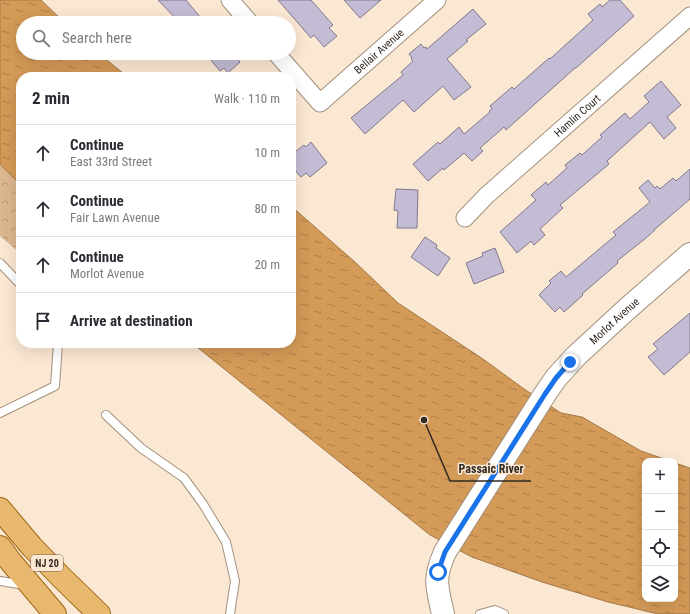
<!DOCTYPE html>
<meta charset="utf-8">
<style>
:root{--surface:#fff;--page:#f7f7f7;--text:#2b2b33;--muted:#7c7c81;--line:#e1e1e2}
body{margin:0;font-family:"Roboto Condensed",sans-serif;background:var(--page);color:var(--text)}
.controls{position:absolute;right:12px;bottom:12px;display:grid;overflow:hidden;border-radius:8px;box-shadow:0 4px 16px #0002}
.controls button{width:36px;height:36px;display:grid;place-items:center;padding:0;border:0;border-bottom:1px solid var(--line);background:var(--surface);color:var(--text);font:20px sans-serif}
.stop{position:absolute;width:12px;height:12px;margin:-9px;border:3px solid #1a73e8;border-radius:50%;background:#fff}
.stop.end{background:#1a73e8;border-color:#fff;box-shadow:0 1px 4px #0008}
.list{margin:0;padding:0;list-style:none}
h2{display:flex;justify-content:space-between;align-items:center;height:52px;margin:0;padding:0 16px;font-size:17px}
h2 small{font-size:13px;font-weight:400;color:var(--muted)}
.list li{display:grid;grid-template-columns:26px 1fr auto;gap:12px;align-items:center;box-sizing:border-box;height:56px;padding:0 16px;border-top:1px solid var(--line)}
.list b{display:block;font-size:15px;white-space:nowrap}
.list p{margin:0;font-size:13px;white-space:nowrap;color:var(--muted)}
.list em{font-size:13px;font-style:normal;color:var(--muted)}
.icon{flex:none;width:22px;height:22px;fill:none;stroke:currentColor;stroke-width:2;stroke-linecap:round;stroke-linejoin:round}
.map{position:relative;flex:none;width:690px;height:614px;overflow:hidden}
.search{position:absolute;background:var(--surface);box-shadow:0 4px 16px #0002;left:16px;top:16px;width:280px;height:44px;display:flex;align-items:center;gap:10px;box-sizing:border-box;padding:0 14px;border-radius:22px;color:var(--muted);font-size:15px}
.panel{position:absolute;background:var(--surface);box-shadow:0 4px 16px #0002;left:16px;top:72px;width:280px;height:276px;border-radius:16px}
.map>svg:first-child{display:block}
</style>
<div class="map">
<svg width="690" height="614" viewBox="0 0 690 614">
<defs>
<pattern id="forest-crowns" width="20" height="18" patternUnits="userSpaceOnUse"><rect width="20" height="18" fill="#dcb68e"/><path d="M2 6a3 3 0 1 1 6 0M12 15a3 3 0 1 1 6 0" fill="none" stroke="#bd9c7a"/></pattern>
<pattern id="water-ripples" width="26" height="14" patternUnits="userSpaceOnUse"><rect width="26" height="14" fill="#d49a57"/><path d="M2 4q2-2 4 0t4 0M15 11q2-2 4 0t4 0" fill="none" stroke="#ad7e48"/></pattern>
</defs>
<rect width="100%" height="100%" fill="#fbe8d3"/>
<path fill="url(#forest-crowns)" d="M0,164L21,185V254L0,236Z"/>
<g fill="url(#water-ripples)" stroke="#a37847">
<path d="M0,0H41L65,23H23V53H98L128,77H21V185L0,164Z"/>
<path d="M291,206L356,263L398,303L483,359L524,389L561,413L582,417L641,451L670,461H645V599H675V463L690,468V614H658L608,602L542,582L472,557L430,535L192,343H291Z"/>
</g>
<g fill="#c4bcd4" stroke="#80788e">
<path d="M158,0H186L205,23H180Z"/>
<path d="M278,0H311L333,25L329,28L337,36L324,47L314,35L311,38Z"/>
<path d="M344,0H381L360,18Z"/>
<path d="M610,0H620L634,16L576,68H575L506,130L504,127L480,148L483,151L472,161L464,153L444,170L443,168L428,181L413,164L438,142L440,144L459,127L464,134L490,112L489,111L492,109L490,106L512,87L514,89L549,58L550,59L593,20L588,14L600,4L602,7Z"/>
<path d="M473,9L486,24L466,40L468,41L447,59L471,87L454,100L443,86L414,112L403,100L365,134L351,118L403,75L401,72L413,61L411,59L412,58L409,54L421,44L424,48L426,47L427,49Z"/>
<path d="M205,53H232L240,62L228,73L224,68L220,71Z"/>
<path d="M661,81L681,105L667,117L676,128L664,139L650,122L607,161L609,164L560,205L563,208L540,229L545,235L534,245L531,241L517,253L500,232L536,200L531,195L546,182L548,185L567,168L565,165L580,153L582,155L602,137L600,135L625,113L630,119L649,102L644,96Z"/>
<path d="M311,142L327,163L310,177L306,173L301,177L291,166V155L304,145L306,147Z"/>
<path d="M690,169V199L654,230H655L646,238L617,261L618,263L582,294L583,295L564,312L560,307L555,312L539,295L551,283L549,281L561,271L566,277L616,235L613,232L650,202L639,188L648,180L655,188L657,186L660,189L673,178L676,181Z"/>
<path d="M396,189L418,190L417,228H397L398,211L394,210Z"/>
<path d="M425,237L437,245L436,248L450,258L438,276L411,257Z"/>
<path d="M495,248L504,272L474,284L466,263L483,256L482,253Z"/>
<path d="M690,313V352L664,375L648,357L658,349L653,344Z"/>
</g>
<g fill="none" stroke-linecap="round" stroke-linejoin="round">
<g stroke="#a2907d" stroke-width="10">
<g id="lane">
<path d="M0,263L21,285"/>
<path d="M0,413L55,386L58,343"/>
<path d="M106,415L141,448L184,478L203,504L226,542L235,581L230,614"/>
<path d="M0,581L25,585"/>
<path d="M480,614L495,610L504,614"/>
</g>
</g>
<g stroke="#a2907d" stroke-width="19">
<g id="street">
<path d="M230,0L250,23"/>
<path id="s1" d="M276,53L320,103L437,0"/>
<path id="s2" d="M465,218L486,196L690,16"/>
</g>
</g>
<g stroke="#a2907d" stroke-width="24">
<g id="secondary">
<path id="s3" d="M443,614C437,587 433,579 445,552L545,394L556,378L576,356L627,309L690,254"/>
</g>
</g>
<g stroke="#9e6714" stroke-width="24">
<g id="primary">
<path d="M0,509L32,547L62,578L99,614"/>
<path d="M0,547L11,562L55,614"/>
</g>
</g>
<use href="#lane" stroke="#fff" stroke-width="8"/>
<use href="#street" stroke="#fff" stroke-width="17"/>
<use href="#secondary" stroke="#fff" stroke-width="22"/>
<use href="#primary" stroke="#e8b86e" stroke-width="22"/>
</g>
<g fill="none" stroke-linecap="round" stroke-linejoin="round">
<path stroke="#1a73e8" stroke-width="5" d="M438,572L445,552L545,394L556,378L570,362"/>
</g>
<g text-anchor="middle" stroke-width="3" stroke-linejoin="round" paint-order="stroke">
<rect fill="#fbe8d3" stroke="#6e6257" stroke-width="1" x="31" y="555" width="32" height="16" rx="3"/>
<g font-size="10" font-weight="bold" fill="#312922">
<text x="47" y="567">NJ 20</text>
</g>
<g font-size="11" fill="#312922" stroke="#fbe8d3">
<text dy="4" stroke="none"><textPath href="#s1" startOffset="145">Bellair Avenue</textPath></text>
<text dy="4" stroke="none"><textPath href="#s2" startOffset="152">Hamlin Court</textPath></text>
<text dy="4" stroke="none"><textPath href="#s3" startOffset="352">Morlot Avenue</textPath></text>
</g>
</g>
<path fill="none" stroke="#312922" stroke-width="1.5" d="M424 420L450 481H531"/>
<circle fill="#312922" stroke="#fbe8d3" stroke-width="1.5" cx="424" cy="420" r="4"/>
<g font-size="12" text-anchor="middle" font-weight="bold" fill="#312922" stroke="#fbe8d3" stroke-width="3" stroke-linejoin="round" paint-order="stroke">
<text x="491" y="473">Passaic River</text>
</g>
</svg>
<div class="controls">
<button>+</button>
<button>−</button>
<button><svg class="icon" aria-label="locate" viewBox="0 0 24 24"><circle cx="12" cy="12" r="6"/><path d="M12 2v4M12 18v4M2 12h4M18 12h4"/></svg></button>
<button><svg class="icon" aria-label="layers" viewBox="0 0 24 24"><path d="M12 4l9 5-9 5-9-5zM3 14l9 5 9-5"/></svg></button>
</div>
<div class="stop" style="left:438px;top:572px"></div>
<div class="stop end" style="left:570px;top:362px"></div>
<div class="search"><svg class="icon" aria-label="search" viewBox="0 0 24 24"><circle cx="10" cy="10" r="6"/><path d="M15 15l6 6"/></svg>Search here</div>
<section class="panel">
<h2>2 min<small>Walk · 110 m</small></h2>
<ul class="list">
<li><svg class="icon" aria-label="ahead" viewBox="0 0 24 24"><path d="M12 20V5M6 11l6-6 6 6"/></svg><div><b>Continue</b><p>East 33rd Street</p></div><em>10 m</em></li>
<li><svg class="icon" aria-label="ahead" viewBox="0 0 24 24"><path d="M12 20V5M6 11l6-6 6 6"/></svg><div><b>Continue</b><p>Fair Lawn Avenue</p></div><em>80 m</em></li>
<li><svg class="icon" aria-label="ahead" viewBox="0 0 24 24"><path d="M12 20V5M6 11l6-6 6 6"/></svg><div><b>Continue</b><p>Morlot Avenue</p></div><em>20 m</em></li>
<li><svg class="icon" aria-label="arrive" viewBox="0 0 24 24"><path d="M6 21V4h12l-3 4 3 4H6"/></svg><div><b>Arrive at destination</b></div></li>
</ul>
</section>
</div>
